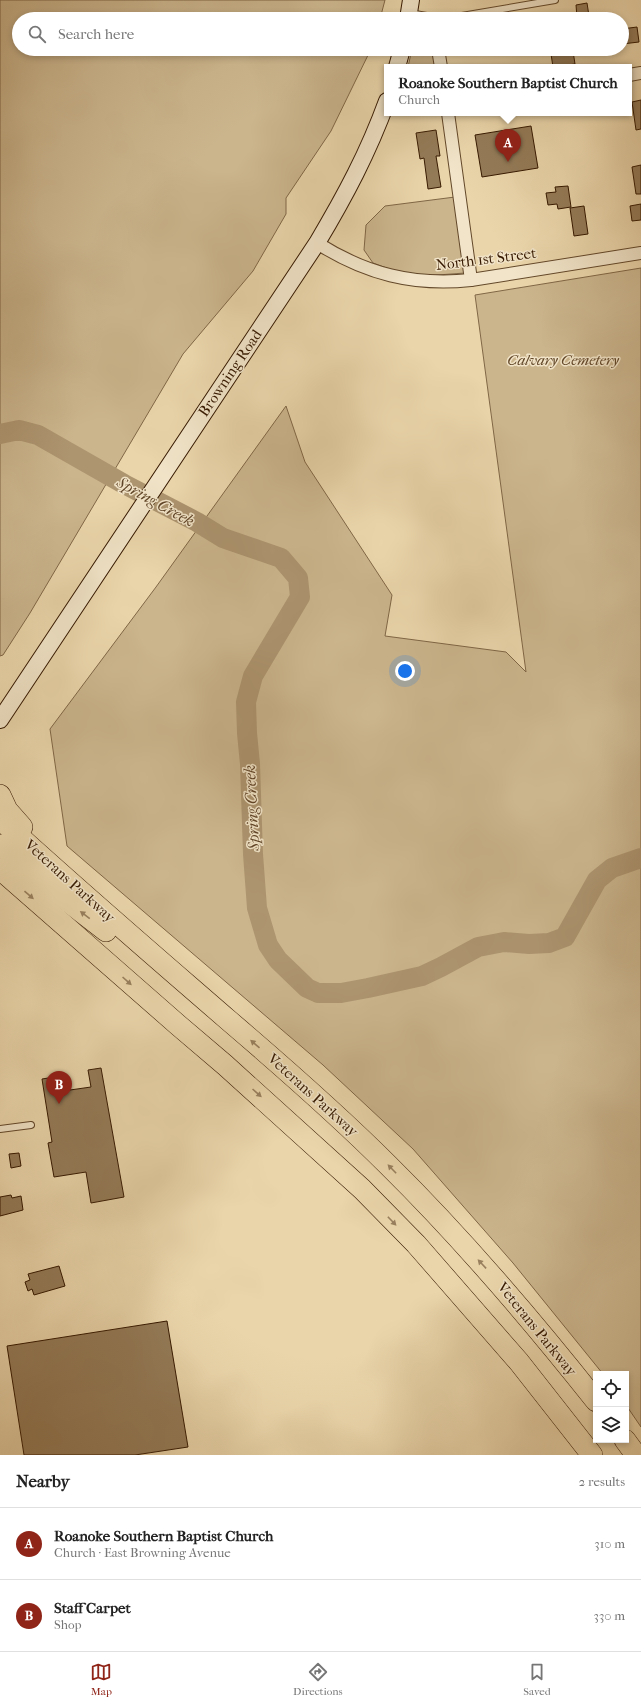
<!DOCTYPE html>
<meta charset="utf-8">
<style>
:root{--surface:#fff;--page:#f2f2f2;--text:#222;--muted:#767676;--line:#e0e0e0;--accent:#8f2418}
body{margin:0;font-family:"IM FELL French Canon",serif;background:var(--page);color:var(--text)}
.controls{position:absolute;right:12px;bottom:12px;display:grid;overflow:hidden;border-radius:0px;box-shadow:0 2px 6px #0003}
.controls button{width:36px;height:36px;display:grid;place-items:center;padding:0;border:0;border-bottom:1px solid var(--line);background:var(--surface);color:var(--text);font:20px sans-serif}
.you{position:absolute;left:405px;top:671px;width:14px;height:14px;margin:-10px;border:3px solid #fff;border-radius:50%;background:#1a73e8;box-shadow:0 0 0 6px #1a73e833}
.badge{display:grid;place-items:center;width:26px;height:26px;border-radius:50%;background:var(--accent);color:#fff;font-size:13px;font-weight:700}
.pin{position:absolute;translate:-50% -33px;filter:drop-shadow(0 1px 2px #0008)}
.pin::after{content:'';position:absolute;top:21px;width:14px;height:12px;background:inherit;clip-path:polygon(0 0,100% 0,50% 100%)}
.popup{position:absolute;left:384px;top:64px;width:248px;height:52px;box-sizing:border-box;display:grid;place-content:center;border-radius:0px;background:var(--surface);filter:drop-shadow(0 1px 3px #0005);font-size:13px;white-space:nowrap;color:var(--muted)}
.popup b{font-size:15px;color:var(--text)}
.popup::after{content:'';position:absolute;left:50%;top:100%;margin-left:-8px;border:8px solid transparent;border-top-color:var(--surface)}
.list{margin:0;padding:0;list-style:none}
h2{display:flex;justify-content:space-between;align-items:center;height:52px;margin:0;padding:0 16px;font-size:17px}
h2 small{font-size:13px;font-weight:400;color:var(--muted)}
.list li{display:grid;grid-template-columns:26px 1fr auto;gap:12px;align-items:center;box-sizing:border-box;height:72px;padding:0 16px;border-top:1px solid var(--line)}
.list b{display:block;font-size:15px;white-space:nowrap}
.list p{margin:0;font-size:13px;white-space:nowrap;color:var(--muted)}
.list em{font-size:13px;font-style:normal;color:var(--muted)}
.icon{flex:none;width:22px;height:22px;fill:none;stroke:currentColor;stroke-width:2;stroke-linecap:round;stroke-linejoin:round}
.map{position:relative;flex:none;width:641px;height:1455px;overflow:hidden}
.search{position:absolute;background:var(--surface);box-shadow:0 2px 6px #0003;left:12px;right:12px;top:12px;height:44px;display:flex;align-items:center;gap:10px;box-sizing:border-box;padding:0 14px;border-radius:22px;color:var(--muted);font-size:15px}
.sheet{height:196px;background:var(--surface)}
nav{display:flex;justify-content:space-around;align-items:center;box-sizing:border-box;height:56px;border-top:1px solid var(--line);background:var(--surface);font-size:11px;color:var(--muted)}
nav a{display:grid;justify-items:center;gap:2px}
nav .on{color:var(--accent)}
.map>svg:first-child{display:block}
</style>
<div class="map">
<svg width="641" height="1455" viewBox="0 0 641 1455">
<rect width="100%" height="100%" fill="#ead5aa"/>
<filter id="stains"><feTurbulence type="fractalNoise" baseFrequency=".005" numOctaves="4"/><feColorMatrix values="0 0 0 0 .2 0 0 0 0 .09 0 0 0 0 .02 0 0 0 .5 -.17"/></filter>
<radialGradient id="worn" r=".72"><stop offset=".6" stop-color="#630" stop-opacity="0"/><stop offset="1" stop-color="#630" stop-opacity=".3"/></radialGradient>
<g fill="#cbb58d" stroke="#806746">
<path d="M0,0H385L380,19H19V49H371L331,131L286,198V214L253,271L183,354L30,613L3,655L0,656Z"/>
<path d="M412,49H433L436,67H408Z"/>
<path d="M455,197L465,273L423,276L392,270L373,263L364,250L366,225L385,206Z"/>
<path d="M641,268V1427L626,1405V1374H603L513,1263L413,1149L323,1065L67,846L50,729L156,587L286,406L305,462L392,595L385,636L506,652L526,672L475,295Z"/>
</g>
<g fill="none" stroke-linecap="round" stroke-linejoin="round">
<path stroke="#ad9570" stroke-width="20" d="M0,434L19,430L38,435L124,484L197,522L223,538L281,558L298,578L300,597L253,676L246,702L247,733L250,764L253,854L257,908L268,945L278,960L307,988L318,993H341L368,988L422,976L441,967L478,947L504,942L529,944L549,943L565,937L597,880L612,868L641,858"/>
</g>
<g fill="#947b58" stroke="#361900">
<path d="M587,3L589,16L577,17L576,5Z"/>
<path d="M637,27L639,42L622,44V29Z"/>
<path d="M573,51L575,64L553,67L551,54Z"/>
<path d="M641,100V129L636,130L632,102Z"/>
<path d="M531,126L538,168L482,177L475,135Z"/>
<path d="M436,130L440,156H436L441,187L428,189L424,158L420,159L416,133Z"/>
<path d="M641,165V194H636L632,167Z"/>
<path d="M568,186L571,207L558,209L557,204L548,205L546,193L556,192L555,187Z"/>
<path d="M641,204V220L632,221L630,206Z"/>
<path d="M584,206L588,234L574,236L570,208Z"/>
<path d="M101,1068L124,1197L91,1203L86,1172L54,1177L48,1143L52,1142L42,1079L67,1075L70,1090L91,1087L88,1070Z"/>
<path d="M19,1153L21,1166L11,1168L9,1154Z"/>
<path d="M11,1195L12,1198L21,1196L23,1210L0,1216V1197Z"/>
<path d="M59,1266L65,1286L34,1295L32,1289L28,1291L25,1282L30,1280L28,1274Z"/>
<path d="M167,1321L188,1447L135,1455H24L7,1346Z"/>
</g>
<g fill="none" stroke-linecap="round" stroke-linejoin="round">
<g stroke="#63482a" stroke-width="8">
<g id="lane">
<path d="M444,19L555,0"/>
<path d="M0,1129L31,1125"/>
</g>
</g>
<g stroke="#63482a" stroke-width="14">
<g id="street">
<path d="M409,16L426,19"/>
<path d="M438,49L441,67"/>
<path d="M629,75L641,73"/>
<path d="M448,113L471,280"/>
<path d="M317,243C366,274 413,286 471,280L641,253"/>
</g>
</g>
<g stroke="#361900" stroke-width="18">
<g id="secondary">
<path d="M408,19L411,0"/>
<path d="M397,67L402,49"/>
<path d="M0,720L317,243C345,196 368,153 387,101"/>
</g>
</g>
<g stroke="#361900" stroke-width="22">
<g id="highway">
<path d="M0,795L7,810L22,827"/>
<path d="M0,819C74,887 151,953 227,1019C282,1066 337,1114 388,1165C463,1239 531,1319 596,1401"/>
<path d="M0,845L57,893L106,931"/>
<path d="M0,869L178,1025L225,1065L362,1189L416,1244L519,1362L592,1455"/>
<path d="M625,1440L636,1455"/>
</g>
</g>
<use href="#lane" stroke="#f1e4c8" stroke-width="6"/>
<use href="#street" stroke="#f1e4c8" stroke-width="12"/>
<use href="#secondary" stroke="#f1e4c8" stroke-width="16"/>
<use href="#highway" stroke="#ead5aa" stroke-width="21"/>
</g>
<defs><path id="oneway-solid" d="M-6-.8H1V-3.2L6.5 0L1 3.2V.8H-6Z"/></defs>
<g fill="#99805e">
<use href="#oneway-solid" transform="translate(29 895) rotate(41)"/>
<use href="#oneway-solid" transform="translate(85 915) rotate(-143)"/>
<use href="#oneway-solid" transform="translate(127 981) rotate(42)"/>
<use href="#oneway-solid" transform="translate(255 1044) rotate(-139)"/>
<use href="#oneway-solid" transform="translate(257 1093) rotate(42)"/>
<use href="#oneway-solid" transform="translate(392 1169) rotate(-134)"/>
<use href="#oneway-solid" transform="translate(392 1221) rotate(46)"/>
<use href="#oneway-solid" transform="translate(482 1264) rotate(-133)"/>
</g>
<g text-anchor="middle" stroke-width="3" stroke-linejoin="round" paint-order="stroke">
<g font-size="15" fill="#361900" stroke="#f1e4c8">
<text transform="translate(486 259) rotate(-7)" y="5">North 1st Street</text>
<text transform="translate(230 373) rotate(-56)" y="5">Browning Road</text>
<text transform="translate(70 881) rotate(42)" y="5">Veterans Parkway</text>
<text transform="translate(313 1095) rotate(42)" y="5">Veterans Parkway</text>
<text transform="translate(537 1329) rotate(51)" y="5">Veterans Parkway</text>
</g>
<g font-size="15" font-style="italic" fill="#63482a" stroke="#f1e4c8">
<text x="563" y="365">Calvary Cemetery</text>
</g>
<g font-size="16" font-style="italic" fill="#604427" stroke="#f1e4c8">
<text transform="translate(156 501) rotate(29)" y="6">Spring Creek</text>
<text transform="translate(251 808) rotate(-93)" y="6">Spring Creek</text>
</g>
</g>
<rect width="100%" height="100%" filter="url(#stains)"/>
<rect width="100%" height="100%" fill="url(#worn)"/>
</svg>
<div class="controls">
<button><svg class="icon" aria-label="locate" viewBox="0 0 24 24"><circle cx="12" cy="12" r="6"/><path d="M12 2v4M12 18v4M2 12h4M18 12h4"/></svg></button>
<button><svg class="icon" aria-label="layers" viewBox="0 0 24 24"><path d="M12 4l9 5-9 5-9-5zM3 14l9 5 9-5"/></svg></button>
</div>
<div class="you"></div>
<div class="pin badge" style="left:508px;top:162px">A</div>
<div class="popup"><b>Roanoke Southern Baptist Church</b>Church</div>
<div class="pin badge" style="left:59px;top:1104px">B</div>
<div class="search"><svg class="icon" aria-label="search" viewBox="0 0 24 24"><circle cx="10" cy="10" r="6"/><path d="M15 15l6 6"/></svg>Search here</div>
</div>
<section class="sheet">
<h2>Nearby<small>2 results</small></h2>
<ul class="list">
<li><span class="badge">A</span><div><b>Roanoke Southern Baptist Church</b><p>Church · East Browning Avenue</p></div><em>310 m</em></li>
<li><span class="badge">B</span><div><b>Staff Carpet</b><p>Shop</p></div><em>330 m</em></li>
</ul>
</section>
<nav>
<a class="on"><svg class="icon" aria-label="map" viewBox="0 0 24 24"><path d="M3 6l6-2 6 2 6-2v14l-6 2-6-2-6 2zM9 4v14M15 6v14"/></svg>Map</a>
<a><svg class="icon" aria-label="directions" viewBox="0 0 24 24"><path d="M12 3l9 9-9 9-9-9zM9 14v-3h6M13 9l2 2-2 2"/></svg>Directions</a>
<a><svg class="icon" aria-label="saved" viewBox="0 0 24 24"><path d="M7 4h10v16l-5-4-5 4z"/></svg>Saved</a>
</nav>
